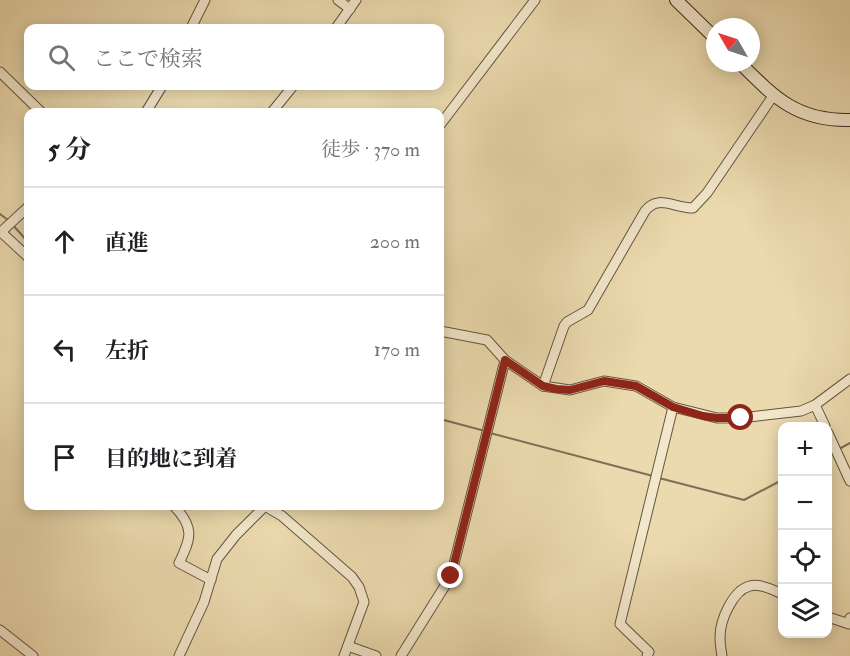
<!DOCTYPE html>
<html lang="ja">
<meta charset="utf-8">
<style>
:root{--surface:#fff;--page:#f2f2f2;--text:#202124;--muted:#757577;--line:#e0e0e0}
body{margin:0;font-family:"IM FELL Double Pica","Noto Serif JP",serif;background:var(--page);color:var(--text)}
.controls{position:absolute;right:18px;bottom:18px;display:grid;overflow:hidden;border-radius:12px;box-shadow:0 3px 15px #0003}
.controls button{width:54px;height:54px;display:grid;place-items:center;padding:0;border:0;border-bottom:2px solid var(--line);background:var(--surface);color:var(--text);font:30px sans-serif}
.compass{position:absolute;left:706px;top:18px;width:54px;height:54px;border-radius:50%;background:var(--surface);box-shadow:0 3px 15px #0003;rotate:309deg}
.stop{position:absolute;width:18px;height:18px;margin:-14px;border:4px solid #8f2418;border-radius:50%;background:#fff}
.stop.end{background:#8f2418;border-color:#fff;box-shadow:0 2px 6px #0008}
.list{margin:0;padding:0;list-style:none}
h2{display:flex;justify-content:space-between;align-items:center;height:78px;margin:0;padding:0 24px;font-size:26px}
h2 small{font-size:20px;font-weight:400;color:var(--muted)}
.list li{display:grid;grid-template-columns:39px 1fr auto;gap:18px;align-items:center;box-sizing:border-box;height:108px;padding:0 24px;border-top:2px solid var(--line)}
.list b{display:block;font-size:22px;white-space:nowrap}
.list em{font-size:20px;font-style:normal;color:var(--muted)}
.icon{flex:none;width:33px;height:33px;fill:none;stroke:currentColor;stroke-width:2;stroke-linecap:round;stroke-linejoin:round}
.map{position:relative;flex:none;width:850px;height:656px;overflow:hidden}
.search{position:absolute;background:var(--surface);box-shadow:0 3px 15px #0003;left:24px;top:24px;width:420px;height:66px;display:flex;align-items:center;gap:15px;box-sizing:border-box;padding:0 21px;border-radius:12px;color:var(--muted);font-size:22px}
.panel{position:absolute;background:var(--surface);box-shadow:0 3px 15px #0003;left:24px;top:108px;width:420px;height:402px;border-radius:12px}
.map>svg:first-child{display:block}
</style>
<div class="map">
<svg width="850" height="656" viewBox="0 0 850 656">
<rect width="100%" height="100%" fill="#ebdaae"/>
<filter id="stains"><feTurbulence type="fractalNoise" baseFrequency=".00333" numOctaves="4"/><feColorMatrix values="0 0 0 0 .2 0 0 0 0 .09 0 0 0 0 .02 0 0 0 .5 -.17"/></filter>
<radialGradient id="worn" r=".72"><stop offset=".6" stop-color="#630" stop-opacity="0"/><stop offset="1" stop-color="#630" stop-opacity=".3"/></radialGradient>
<g fill="none" stroke-linecap="round" stroke-linejoin="round">
<g stroke="#7f6e58" stroke-width="2">
<path d="M0,214L8,220"/>
<path d="M12,224L28,242"/>
<path d="M440,419L485,431"/>
<path d="M490,433L653,476"/>
<path d="M839,449L850,443"/>
<path d="M659,478L744,500L782,480"/>
</g>
<g stroke="#665444" stroke-width="11">
<g id="minor">
<path d="M338,0L350,9"/>
<path d="M191,28L205,0"/>
<path d="M336,28L356,0"/>
<path d="M0,72L41,112"/>
<path d="M146,112L162,86"/>
<path d="M272,112L293,86"/>
<path d="M440,125L535,0"/>
<path d="M0,231L28,257"/>
<path d="M0,233L28,207"/>
<path d="M440,331L487,340L505,360L543,386L570,390L604,381L636,386L673,407L717,418H741L801,411L815,405L850,379"/>
<path d="M543,386L564,326L567,322L588,310L645,211C658,194 674,208 693,208L707,193L773,96"/>
<path d="M815,405L825,426"/>
<path d="M828,433L850,481"/>
<path d="M174,506C195,528 191,538 179,563L211,580"/>
<path d="M265,506L282,516L352,577L359,587L364,602L344,656"/>
<path d="M828,617L849,624L850,618"/>
<path d="M0,630L33,656"/>
<path d="M348,646L376,656"/>
<path d="M179,656L204,602L217,559L236,535L265,506"/>
<path d="M401,656L451,576L505,360"/>
<path d="M647,656L649,652L620,624L673,407"/>
<path d="M722,656C721,650 720,643 720,637C720,620 733,590 750,586C759,583 774,590 782,594"/>
</g>
</g>
<g stroke="#392720" stroke-width="14">
<g id="secondary">
<path d="M676,0L715,38"/>
<path d="M740,63C775,98 797,121 850,120"/>
</g>
</g>
<use href="#minor" stroke="#f2e7ca" stroke-width="9"/>
<use href="#secondary" stroke="#f2e7ca" stroke-width="12"/>
</g>
<g fill="none" stroke-linecap="round" stroke-linejoin="round">
<path stroke="#8f2418" stroke-width="8" d="M451,576L505,360L543,386L556,389L570,390L604,381L636,386L673,407L703,416L717,418H741"/>
</g>
<rect width="100%" height="100%" filter="url(#stains)"/>
<rect width="100%" height="100%" fill="url(#worn)"/>
</svg>
<div class="controls">
<button>+</button>
<button>−</button>
<button><svg class="icon" aria-label="locate" viewBox="0 0 24 24"><circle cx="12" cy="12" r="6"/><path d="M12 2v4M12 18v4M2 12h4M18 12h4"/></svg></button>
<button><svg class="icon" aria-label="layers" viewBox="0 0 24 24"><path d="M12 4l9 5-9 5-9-5zM3 14l9 5 9-5"/></svg></button>
</div>
<svg class="compass" viewBox="-18 -18 36 36"><path d="M0-13l5 13h-10z" fill="#e53935"/><path d="M0 13l5-13h-10z" fill="#757577"/></svg>
<div class="stop" style="left:741px;top:418px"></div>
<div class="stop end" style="left:451px;top:576px"></div>
<div class="search"><svg class="icon" aria-label="search" viewBox="0 0 24 24"><circle cx="10" cy="10" r="6"/><path d="M15 15l6 6"/></svg>ここで検索</div>
<section class="panel">
<h2>5 分<small>徒歩 · 370 m</small></h2>
<ul class="list">
<li><svg class="icon" aria-label="ahead" viewBox="0 0 24 24"><path d="M12 20V5M6 11l6-6 6 6"/></svg><div><b>直進</b></div><em>200 m</em></li>
<li><svg class="icon" aria-label="left" viewBox="0 0 24 24"><path d="M17 20v-9H6M10 6l-5 5 5 5"/></svg><div><b>左折</b></div><em>170 m</em></li>
<li><svg class="icon" aria-label="arrive" viewBox="0 0 24 24"><path d="M6 21V4h12l-3 4 3 4H6"/></svg><div><b>目的地に到着</b></div></li>
</ul>
</section>
</div>
